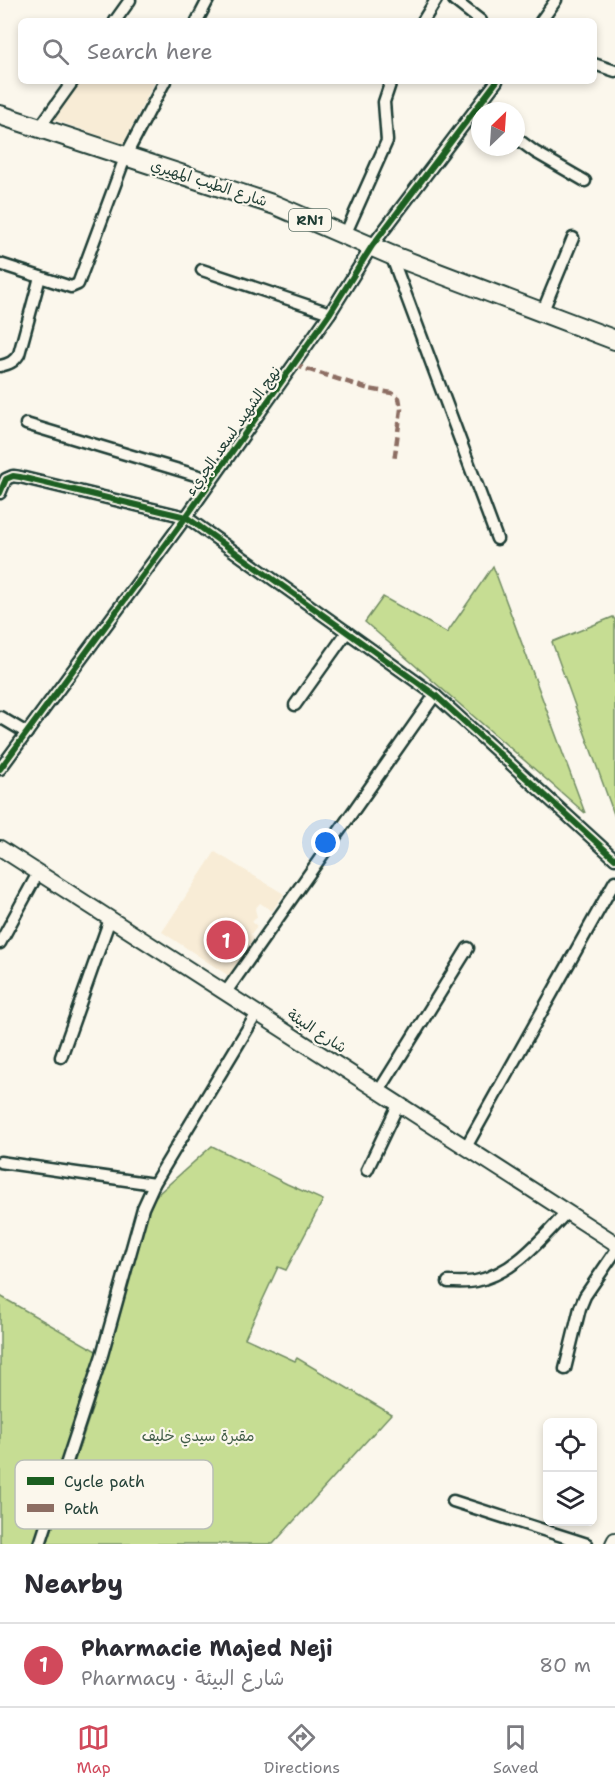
<!DOCTYPE html>
<meta charset="utf-8">
<style>
:root{--surface:#fff;--page:#f2f2f3;--text:#2b2b33;--muted:#7c7c81;--line:#e1e1e2;--accent:#d1495b}
body{margin:0;font-family:"Shantell Sans","Playpen Sans Arabic",sans-serif;background:var(--page);color:var(--text)}
.controls{position:absolute;right:18px;bottom:18px;display:grid;overflow:hidden;border-radius:9px;box-shadow:0 3px 9px #0003}
.controls button{width:54px;height:54px;display:grid;place-items:center;padding:0;border:0;border-bottom:2px solid var(--line);background:var(--surface);color:var(--text);font:30px sans-serif}
.compass{position:absolute;left:471px;top:102px;width:54px;height:54px;border-radius:50%;background:var(--surface);box-shadow:0 3px 9px #0003;rotate:25deg}
.you{position:absolute;left:326px;top:843px;width:21px;height:21px;margin:-15px;border:4px solid #fff;border-radius:50%;background:#1a73e8;box-shadow:0 0 0 9px #1a73e833}
.badge{display:grid;place-items:center;width:39px;height:39px;border-radius:50%;background:var(--accent);color:#fff;font-size:20px;font-weight:700}
.pin{position:absolute;translate:-50% -50%;border:3px solid #fff;box-shadow:0 2px 6px #0006}
.list{margin:0;padding:0;list-style:none}
h2{display:flex;justify-content:space-between;align-items:center;height:78px;margin:0;padding:0 24px;font-size:26px}
h2 small{font-size:20px;font-weight:400;color:var(--muted)}
.list li{display:grid;grid-template-columns:39px 1fr auto;gap:18px;align-items:center;box-sizing:border-box;height:84px;padding:0 24px;border-top:2px solid var(--line)}
.list b{display:block;font-size:22px;white-space:nowrap}
.list p{margin:0;font-size:20px;white-space:nowrap;color:var(--muted)}
.list em{font-size:20px;font-style:normal;color:var(--muted)}
.icon{flex:none;width:33px;height:33px;fill:none;stroke:currentColor;stroke-width:2;stroke-linecap:round;stroke-linejoin:round}
.map{position:relative;flex:none;width:615px;height:1544px;overflow:hidden}
.search{position:absolute;background:var(--surface);box-shadow:0 3px 9px #0003;left:18px;right:18px;top:18px;height:66px;display:flex;align-items:center;gap:15px;box-sizing:border-box;padding:0 21px;border-radius:9px;color:var(--muted);font-size:22px}
.sheet{height:162px;background:var(--surface)}
nav{display:flex;justify-content:space-around;align-items:center;box-sizing:border-box;height:84px;border-top:2px solid var(--line);background:var(--surface);font-size:16px;color:var(--muted)}
nav a{display:grid;justify-items:center;gap:3px}
nav .on{color:var(--accent)}
.map>svg:first-child{display:block}
</style>
<div class="map">
<svg width="615" height="1544" viewBox="0 0 615 1544">
<rect width="100%" height="100%" fill="#fbf7ec"/>
<filter id="ink" filterUnits="userSpaceOnUse"><feTurbulence type="fractalNoise" baseFrequency=".0167" numOctaves="2"/><feDisplacementMap in="SourceGraphic" scale="12" xChannelSelector="R" yChannelSelector="G"/><feConvolveMatrix kernelMatrix="1 2 1 2 8 2 1 2 1" color-interpolation-filters="sRGB"/></filter>
<g filter="url(#ink)">
<g fill="#f8ecd6">
<path d="M77,81H155L123,144L52,119Z"/>
<path d="M215,852L284,894L272,911L260,903L255,909L257,917L252,922L257,926L251,934L253,939L229,976L162,932Z"/>
</g>
<g fill="#c6dd93" stroke="#728d64" stroke-width="1.5">
<path d="M493,566L585,813L365,622L383,597L447,633Z"/>
<path d="M613,617L615,620V817L552,642Z"/>
<path d="M212,1146L287,1184L323,1200L286,1270L278,1267L245,1338L295,1361L297,1358L391,1414L273,1544H47L93,1406L149,1202Z"/>
<path d="M0,1296L98,1352L35,1544H0Z"/>
</g>
<g fill="none" stroke-linecap="round" stroke-linejoin="round">
<g stroke="#1f3d34" stroke-width="15">
<g id="minor">
<path d="M454,0L481,21"/>
<path d="M115,21L130,0"/>
<path d="M197,21L208,0"/>
<path d="M423,21L436,0"/>
<path d="M541,21L556,0"/>
<path d="M594,64L615,71"/>
<path d="M40,127L73,81"/>
<path d="M516,138L535,152L585,181"/>
<path d="M345,235L387,141L384,102L391,81"/>
<path d="M391,255L497,539"/>
<path d="M0,264L71,287L78,284L126,155L165,81"/>
<path d="M202,270L330,313"/>
<path d="M542,313L573,238"/>
<path d="M0,366C9,364 14,362 19,354L40,277"/>
<path d="M26,424L212,480"/>
<path d="M0,493L6,479L13,476L20,477L186,517L435,695L615,859"/>
<path d="M295,705L347,632"/>
<path d="M0,717L27,733"/>
<path d="M0,769L186,517L330,313L372,246L497,81"/>
<path d="M0,943L38,873"/>
<path d="M226,992L435,695"/>
<path d="M61,1057L110,919"/>
<path d="M379,1091L468,948"/>
<path d="M466,1147L615,881"/>
<path d="M0,1162L154,1184"/>
<path d="M367,1170L399,1103"/>
<path d="M448,1282C457,1282 467,1283 476,1281C515,1273 541,1239 567,1212"/>
<path d="M565,1369L580,1308L585,1296L615,1252"/>
<path d="M453,1501L587,1544"/>
<path d="M40,1544L102,1355L143,1208L154,1184L257,1013"/>
</g>
</g>
<g stroke="#1f3d34" stroke-width="18">
<g id="tertiary">
<path d="M0,848L615,1243"/>
<path d="M613,1544L615,1540"/>
</g>
</g>
<g stroke="#1f3d34" stroke-width="22">
<path id="primary" d="M0,115L275,205L391,255L615,340"/>
</g>
<use href="#minor" stroke="#fbf7ec" stroke-width="10"/>
<use href="#tertiary" stroke="#fbf7ec" stroke-width="14"/>
<use href="#primary" stroke="#fbf7ec" stroke-width="18"/>
<path stroke="#8d6e63" stroke-width="4.5" stroke-dasharray="9 4.5" stroke-linecap="butt" d="M294,365L369,389L392,393L399,398L401,409L394,462"/>
<g stroke="#fbf7ec" stroke-width="10">
<g id="cycleway">
<path d="M0,493L6,479L13,476L20,477L186,517L435,695L615,859"/>
<path d="M0,769L186,517L330,313L372,246L497,81"/>
</g>
</g>
<use href="#cycleway" stroke="#1b5e20" stroke-width="6"/>
</g>
</g>
<g text-anchor="middle" stroke-width="4.5" stroke-linejoin="round" paint-order="stroke">
<rect fill="#fbf7ec" stroke="#61756b" stroke-width="1.5" x="289" y="209" width="42" height="22" rx="4.5"/>
<g font-size="14" font-weight="bold" fill="#1f3d34">
<text x="310" y="225">RN1</text>
</g>
<g font-size="15" fill="#1f3d34" stroke="#fbf7ec">
<text transform="translate(209 183) rotate(18)" y="5">شارع الطيب المهيري</text>
<text transform="translate(233 431) rotate(-55)" y="5">نهج الشهيد لسعد الجريء</text>
<text transform="translate(317 1031) rotate(33)" y="5">شارع البيئة</text>
</g>
<g font-size="15" fill="#405d47" stroke="#fbf7ec">
<text x="198" y="1441">مقبرة سيدي خليف</text>
</g>
</g>
<rect x="15" y="1460" width="198" height="69" rx="9" fill="#fbf7ec" stroke="#b9bfb5" stroke-width="1.5"/>
<rect x="27" y="1477" width="27" height="8" fill="#1b5e20"/>
<rect x="27" y="1504" width="27" height="8" fill="#8d6e63"/>
<g font-size="16" fill="#1f3d34">
<text x="64" y="1487">Cycle path</text>
<text x="64" y="1514">Path</text>
</g>
</svg>
<div class="controls">
<button><svg class="icon" aria-label="locate" viewBox="0 0 24 24"><circle cx="12" cy="12" r="6"/><path d="M12 2v4M12 18v4M2 12h4M18 12h4"/></svg></button>
<button><svg class="icon" aria-label="layers" viewBox="0 0 24 24"><path d="M12 4l9 5-9 5-9-5zM3 14l9 5 9-5"/></svg></button>
</div>
<svg class="compass" viewBox="-18 -18 36 36"><path d="M0-13l5 13h-10z" fill="#e53935"/><path d="M0 13l5-13h-10z" fill="#7c7c81"/></svg>
<div class="you"></div>
<div class="pin badge" style="left:226px;top:940px">1</div>
<div class="search"><svg class="icon" aria-label="search" viewBox="0 0 24 24"><circle cx="10" cy="10" r="6"/><path d="M15 15l6 6"/></svg>Search here</div>
</div>
<section class="sheet">
<h2>Nearby<small></small></h2>
<ul class="list">
<li><span class="badge">1</span><div><b>Pharmacie Majed Neji</b><p>Pharmacy · شارع البيئة</p></div><em>80 m</em></li>
</ul>
</section>
<nav>
<a class="on"><svg class="icon" aria-label="map" viewBox="0 0 24 24"><path d="M3 6l6-2 6 2 6-2v14l-6 2-6-2-6 2zM9 4v14M15 6v14"/></svg>Map</a>
<a><svg class="icon" aria-label="directions" viewBox="0 0 24 24"><path d="M12 3l9 9-9 9-9-9zM9 14v-3h6M13 9l2 2-2 2"/></svg>Directions</a>
<a><svg class="icon" aria-label="saved" viewBox="0 0 24 24"><path d="M7 4h10v16l-5-4-5 4z"/></svg>Saved</a>
</nav>
